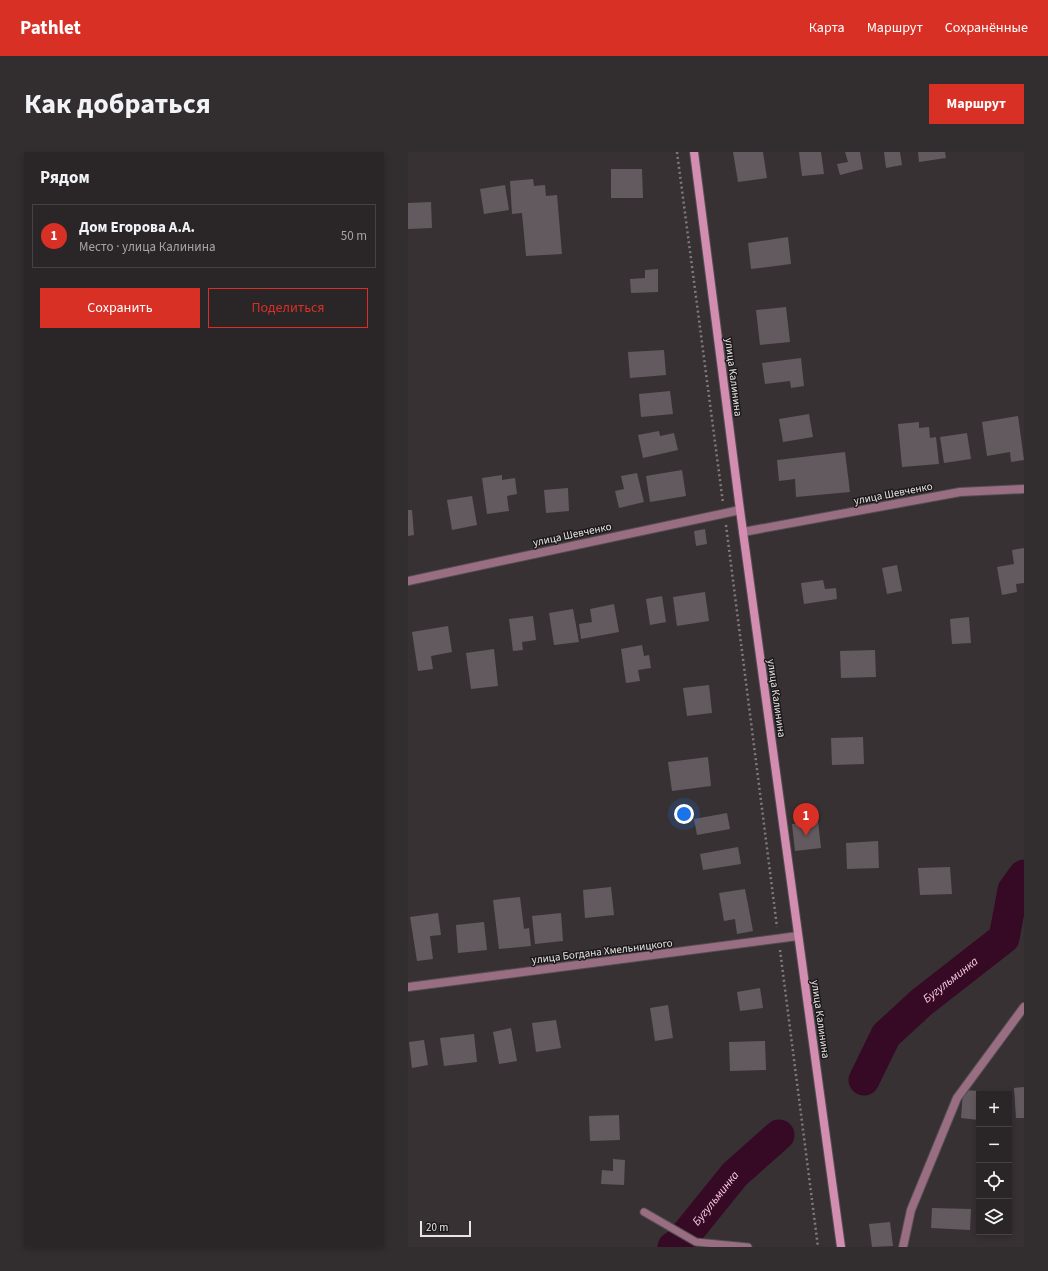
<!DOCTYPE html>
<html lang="ru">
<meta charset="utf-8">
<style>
:root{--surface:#2a2527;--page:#322d2f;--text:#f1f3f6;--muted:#a5a5a7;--line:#464244;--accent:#d93025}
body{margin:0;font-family:"Source Sans 3",sans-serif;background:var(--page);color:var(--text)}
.controls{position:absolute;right:12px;bottom:12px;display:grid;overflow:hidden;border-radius:0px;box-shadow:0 2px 6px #0003}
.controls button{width:36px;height:36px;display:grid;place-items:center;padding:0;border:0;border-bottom:1px solid var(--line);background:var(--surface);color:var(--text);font:20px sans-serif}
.scale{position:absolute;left:12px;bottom:10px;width:51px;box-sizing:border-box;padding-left:4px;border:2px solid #e9e4e6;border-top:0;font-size:11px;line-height:14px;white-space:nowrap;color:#e9e4e6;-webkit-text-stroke:3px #1d1a1b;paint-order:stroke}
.you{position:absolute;left:276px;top:662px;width:14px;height:14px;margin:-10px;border:3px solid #fff;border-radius:50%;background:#1a73e8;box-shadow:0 0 0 6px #1a73e833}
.badge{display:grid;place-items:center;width:26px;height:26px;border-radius:50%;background:var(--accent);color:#fff;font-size:13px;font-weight:700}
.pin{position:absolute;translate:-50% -33px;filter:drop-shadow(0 1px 2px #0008)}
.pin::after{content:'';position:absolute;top:21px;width:14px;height:12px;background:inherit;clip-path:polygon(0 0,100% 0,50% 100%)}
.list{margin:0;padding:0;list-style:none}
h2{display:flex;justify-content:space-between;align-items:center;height:52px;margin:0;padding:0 16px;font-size:17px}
h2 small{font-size:13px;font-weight:400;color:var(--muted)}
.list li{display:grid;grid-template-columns:26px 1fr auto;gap:12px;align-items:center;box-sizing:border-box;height:64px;margin:0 8px 8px;padding:0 8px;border:1px solid var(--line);border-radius:0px}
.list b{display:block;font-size:15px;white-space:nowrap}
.list p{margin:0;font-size:13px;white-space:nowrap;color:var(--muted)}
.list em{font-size:13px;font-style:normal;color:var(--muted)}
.actions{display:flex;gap:8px;padding:12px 16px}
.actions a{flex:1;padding:9px 0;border:1px solid var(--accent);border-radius:0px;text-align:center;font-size:14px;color:var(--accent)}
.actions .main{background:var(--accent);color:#fff}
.icon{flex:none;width:22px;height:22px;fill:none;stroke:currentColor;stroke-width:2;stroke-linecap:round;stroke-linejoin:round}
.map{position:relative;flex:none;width:616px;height:1095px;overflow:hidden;border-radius:0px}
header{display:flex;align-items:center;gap:24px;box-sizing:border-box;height:56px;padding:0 20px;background:var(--accent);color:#fff}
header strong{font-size:19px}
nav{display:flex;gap:22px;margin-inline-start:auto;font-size:14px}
.intro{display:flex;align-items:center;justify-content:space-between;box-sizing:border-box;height:96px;padding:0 24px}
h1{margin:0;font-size:28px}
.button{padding:10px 18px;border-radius:0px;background:var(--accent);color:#fff;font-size:14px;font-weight:700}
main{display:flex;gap:24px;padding:0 24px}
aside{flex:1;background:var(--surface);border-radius:0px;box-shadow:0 2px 6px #0003}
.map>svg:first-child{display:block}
</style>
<header>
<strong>Pathlet</strong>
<nav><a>Карта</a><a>Маршрут</a><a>Сохранённые</a></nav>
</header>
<div class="intro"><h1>Как добраться</h1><a class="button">Маршрут</a></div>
<main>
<aside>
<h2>Рядом<small></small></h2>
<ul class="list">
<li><span class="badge">1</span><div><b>Дом Егорова А.А.</b><p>Место · улица Калинина</p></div><em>50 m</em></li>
</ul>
<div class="actions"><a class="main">Сохранить</a><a>Поделиться</a></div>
</aside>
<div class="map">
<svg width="616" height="1095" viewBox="0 0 616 1095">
<rect width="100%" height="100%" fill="#383134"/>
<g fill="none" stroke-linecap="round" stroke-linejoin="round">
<g stroke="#360924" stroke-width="31">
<path id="s1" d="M456,928L478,883L514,850L596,786L605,738L616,723"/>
<path id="s2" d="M265,1095L272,1090L327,1022L371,983"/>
</g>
</g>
<g fill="#625a5e">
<path d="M325,0H355L359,26L330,30Z"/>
<path d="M391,0H413L416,22L394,24Z"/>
<path d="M437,0H452L455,17L432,23L429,12L440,10Z"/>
<path d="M476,0H492L494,13L478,16Z"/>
<path d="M510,0H537L538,6L511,10Z"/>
<path d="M203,17H234L235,46H203Z"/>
<path d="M125,27L126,34L137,33L138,44L149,43L154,102L118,104L114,61L104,62L102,29Z"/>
<path d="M97,33L101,58L76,62L72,37Z"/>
<path d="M23,50L24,76L0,77V51Z"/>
<path d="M380,85L383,112L343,117L340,91Z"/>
<path d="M250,117V140L223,141L222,127L237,126V118Z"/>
<path d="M378,155L382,190L352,193L348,158Z"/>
<path d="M256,198L258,223L222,226L220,200Z"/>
<path d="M393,206L396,234L383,236L382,229L357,232L354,211Z"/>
<path d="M262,239L265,262L233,265L231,242Z"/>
<path d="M401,262L405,285L375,290L371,267Z"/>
<path d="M610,264L616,308L603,310L602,300L579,304L574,270Z"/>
<path d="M511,270V276L521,275L522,286L528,285L531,312L494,315L490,272Z"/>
<path d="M251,279L252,284L266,281L270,298L235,306L230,283Z"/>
<path d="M559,281L563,307L536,311L532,285Z"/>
<path d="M437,300L442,340L388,345L387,327L371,329L369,308Z"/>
<path d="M274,318L278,344L242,350L238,324Z"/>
<path d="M229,321L236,350L211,356L207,339L216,337L213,324Z"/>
<path d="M94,323V328L107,326L109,342L99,344L101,359L79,362L74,326Z"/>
<path d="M160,336L161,359L138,361L136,338Z"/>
<path d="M64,344L69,373L44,378L39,348Z"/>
<path d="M0,358H4L6,383L0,384Z"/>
<path d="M297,377L299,392L288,394L286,379Z"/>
<path d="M616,396V431L608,432L609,440L594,443L589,415L606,412L604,398Z"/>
<path d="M489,413L494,439L479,442L474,416Z"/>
<path d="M415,428L417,437L428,436L429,447L396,452L393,431Z"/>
<path d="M297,440L301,469L269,474L265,445Z"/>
<path d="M254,444L258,470L242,473L238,447Z"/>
<path d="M206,452L211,480L173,487L171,472L184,470L182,457Z"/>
<path d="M165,457L171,490L146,493L141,461Z"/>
<path d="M125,464L128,488L114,490L115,498L105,499L101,467Z"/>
<path d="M561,465L563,491L544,492L542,467Z"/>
<path d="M40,474L44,500L23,504L25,517L10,519L4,480Z"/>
<path d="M234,493L236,504L241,503L243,516L230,518L232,529L218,531L213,497Z"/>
<path d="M86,497L90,534L63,537L58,501Z"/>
<path d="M467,498L468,525L433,526L432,499Z"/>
<path d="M301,533L304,561L279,564L275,536Z"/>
<path d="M455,585L456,612L424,613L423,586Z"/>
<path d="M300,605L303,634L264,639L260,610Z"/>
<path d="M319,661L322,677L289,683L286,667Z"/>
<path d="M410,669L413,696L387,699L384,672Z"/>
<path d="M470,689L471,716L439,717L438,691Z"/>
<path d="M330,695L333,712L295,718L292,702Z"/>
<path d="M542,715L544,742L512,743L510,716Z"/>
<path d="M203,735L206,763L177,766L175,738Z"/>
<path d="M337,737L345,779L329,782L327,767L316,769L311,741Z"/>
<path d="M112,745L116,777L121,776L123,794L91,797L85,748Z"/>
<path d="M30,761L33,783L22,784L25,807L9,809L2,765Z"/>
<path d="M153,761L155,789L127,792L124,764Z"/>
<path d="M76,770L79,798L50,801L48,773Z"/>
<path d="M352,836L355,856L332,859L329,840Z"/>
<path d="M260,853L265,886L247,889L242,856Z"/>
<path d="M148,868L153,896L128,900L124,871Z"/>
<path d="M103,876L109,909L91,912L85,880Z"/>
<path d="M66,882L69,910L36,914L32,886Z"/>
<path d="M16,888L20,913L4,916L1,890Z"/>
<path d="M357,889L358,918L322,919L321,890Z"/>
<path d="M616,935V966H608L606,936Z"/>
<path d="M555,938L588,940V942H571V968L553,966Z"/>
<path d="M211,963L212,988L182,989L181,964Z"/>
<path d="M568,993H571V1018H569Z"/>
<path d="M205,1007L217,1008L216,1033L193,1032L194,1018L205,1019Z"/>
<path d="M524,1056L563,1057L562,1078L523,1076Z"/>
<path d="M482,1070L485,1094L464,1095L461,1072Z"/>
</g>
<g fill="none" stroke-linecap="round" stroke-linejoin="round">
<g stroke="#544e50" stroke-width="9">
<path id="lane" d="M236,1060L288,1090L340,1095"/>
</g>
<g stroke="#544e50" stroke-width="10">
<g id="street">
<path d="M335,380L552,340L616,337"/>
<path d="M0,429L332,358"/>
<path d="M0,835L390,784"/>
<path d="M495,1095L503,1058L549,946L616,855"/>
</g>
</g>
<g stroke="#544e50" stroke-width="10">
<path id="secondary" d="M286,0L332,358L433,1095"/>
</g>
<g stroke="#817b7d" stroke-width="2.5" stroke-dasharray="2 3" stroke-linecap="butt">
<path d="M269,0L315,351"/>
<path d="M318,373L369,775"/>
<path d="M372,798L410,1095"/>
</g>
<use href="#lane" stroke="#996e83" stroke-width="7"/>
<use href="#street" stroke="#996e83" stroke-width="8"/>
<use href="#secondary" stroke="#d28db0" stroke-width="8"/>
</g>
<g text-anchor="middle" stroke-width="3" stroke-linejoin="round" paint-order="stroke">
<g font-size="11" fill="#e9e4e6" stroke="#1d1a1b">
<text transform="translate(326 225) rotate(83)" y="4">улица Калинина</text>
<text transform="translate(485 341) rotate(-11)" y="4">улица Шевченко</text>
<text transform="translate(164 382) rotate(-12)" y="4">улица Шевченко</text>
<text transform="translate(369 546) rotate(82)" y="4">улица Калинина</text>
<text transform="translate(194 799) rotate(-7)" y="4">улица Богдана Хмельницкого</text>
<text transform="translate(413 867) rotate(82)" y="4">улица Калинина</text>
</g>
<g font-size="12" font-style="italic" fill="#fccae2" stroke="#1d1a1b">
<text dy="4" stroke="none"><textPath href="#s1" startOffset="135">Бугульминка</textPath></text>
<text dy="4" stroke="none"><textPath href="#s2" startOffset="65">Бугульминка</textPath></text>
</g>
</g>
</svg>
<div class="controls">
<button>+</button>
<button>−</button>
<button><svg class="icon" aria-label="locate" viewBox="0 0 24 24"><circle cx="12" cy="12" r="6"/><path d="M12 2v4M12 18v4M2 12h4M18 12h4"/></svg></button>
<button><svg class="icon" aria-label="layers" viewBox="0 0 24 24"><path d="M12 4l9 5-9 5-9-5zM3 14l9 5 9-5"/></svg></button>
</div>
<div class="scale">20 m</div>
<div class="you"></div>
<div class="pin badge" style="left:398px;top:684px">1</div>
</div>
</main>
